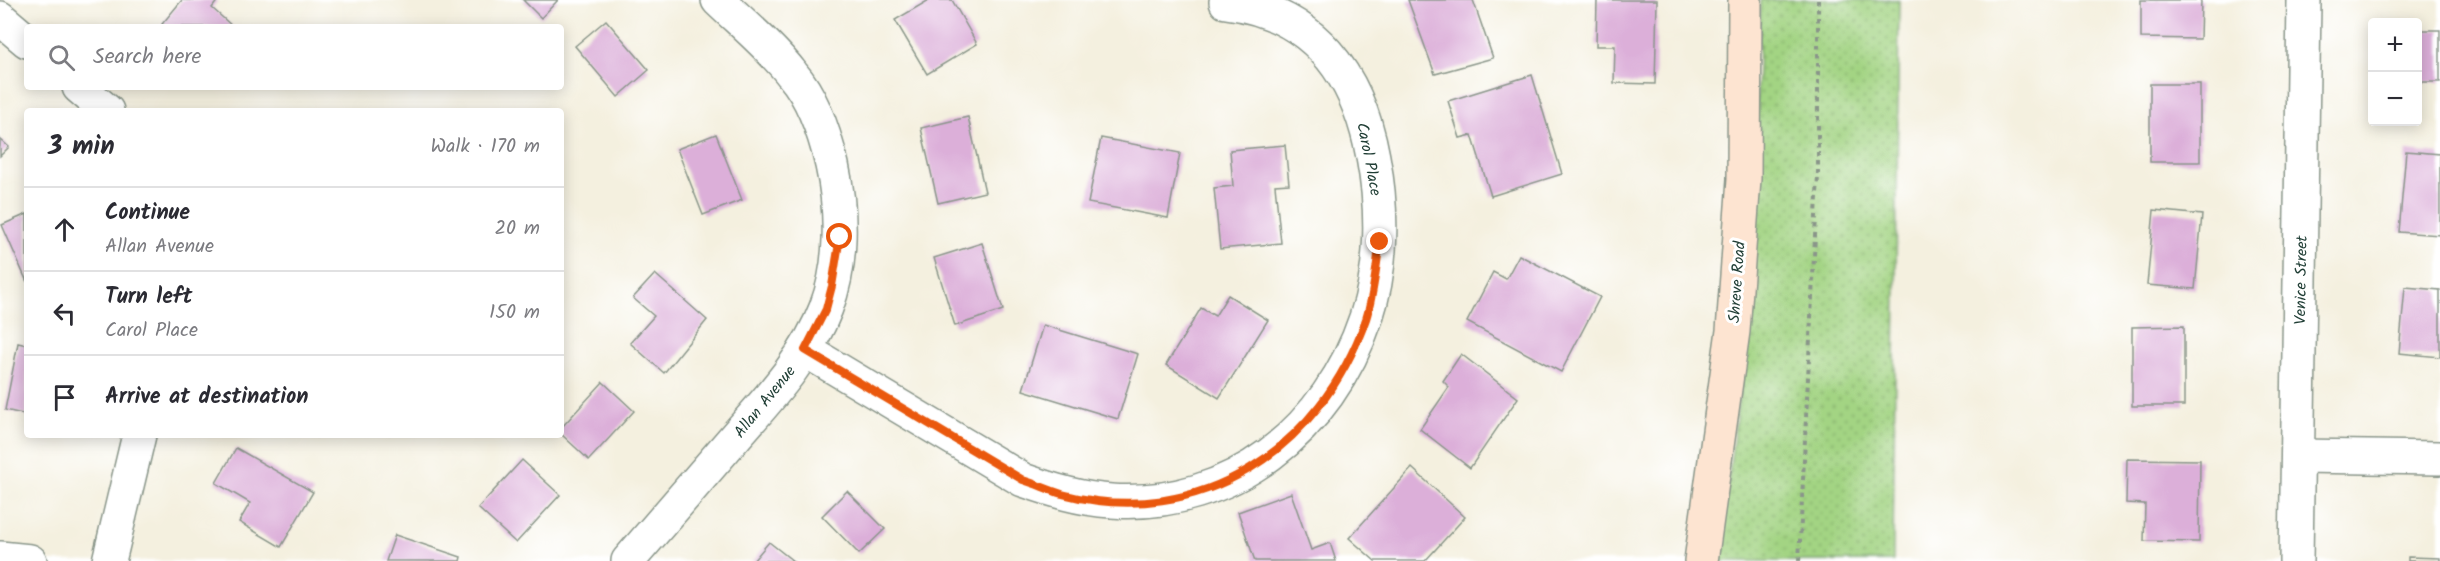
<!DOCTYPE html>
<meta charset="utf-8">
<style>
:root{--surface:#fff;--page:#f7f7f7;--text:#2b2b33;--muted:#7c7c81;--line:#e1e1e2}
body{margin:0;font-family:Kalam,sans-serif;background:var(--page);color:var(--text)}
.controls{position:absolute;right:18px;top:18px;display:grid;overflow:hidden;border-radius:6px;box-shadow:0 3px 15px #0003}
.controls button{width:54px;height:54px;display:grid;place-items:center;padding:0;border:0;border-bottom:2px solid var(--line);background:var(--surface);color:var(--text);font:30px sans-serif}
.stop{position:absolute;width:18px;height:18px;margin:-14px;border:4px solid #ea580c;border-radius:50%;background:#fff}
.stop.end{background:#ea580c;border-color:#fff;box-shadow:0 2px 6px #0008}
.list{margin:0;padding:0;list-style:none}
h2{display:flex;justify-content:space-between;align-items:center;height:78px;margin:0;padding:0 24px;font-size:26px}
h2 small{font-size:20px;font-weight:400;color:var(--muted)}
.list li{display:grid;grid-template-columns:39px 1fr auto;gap:18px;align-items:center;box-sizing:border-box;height:84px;padding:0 24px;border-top:2px solid var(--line)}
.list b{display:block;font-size:22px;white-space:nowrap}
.list p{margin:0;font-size:20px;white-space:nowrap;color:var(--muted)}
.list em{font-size:20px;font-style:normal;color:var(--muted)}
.icon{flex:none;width:33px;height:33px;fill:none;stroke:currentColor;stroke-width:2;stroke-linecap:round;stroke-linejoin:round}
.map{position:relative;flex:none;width:2440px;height:561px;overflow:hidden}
.search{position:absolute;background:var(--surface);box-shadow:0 3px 15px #0003;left:24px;top:24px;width:540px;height:66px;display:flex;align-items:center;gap:15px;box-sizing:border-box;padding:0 21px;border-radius:6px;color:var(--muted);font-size:22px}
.panel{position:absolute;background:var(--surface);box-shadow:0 3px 15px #0003;left:24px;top:108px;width:540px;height:330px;border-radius:6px}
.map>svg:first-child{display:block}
</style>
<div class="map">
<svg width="2440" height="561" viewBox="0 0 2440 561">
<defs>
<pattern id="grass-dots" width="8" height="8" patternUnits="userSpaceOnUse" patternTransform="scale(1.5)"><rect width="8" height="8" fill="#a3d483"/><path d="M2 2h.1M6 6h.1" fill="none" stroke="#84ad6c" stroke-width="1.8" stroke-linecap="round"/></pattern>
</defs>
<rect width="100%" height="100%" fill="#fff"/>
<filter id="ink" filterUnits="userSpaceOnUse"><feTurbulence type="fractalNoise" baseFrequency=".0167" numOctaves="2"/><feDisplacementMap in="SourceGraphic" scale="12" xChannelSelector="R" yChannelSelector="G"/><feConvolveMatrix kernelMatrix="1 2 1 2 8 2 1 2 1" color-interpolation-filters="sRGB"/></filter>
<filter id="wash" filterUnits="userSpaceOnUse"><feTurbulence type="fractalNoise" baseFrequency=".008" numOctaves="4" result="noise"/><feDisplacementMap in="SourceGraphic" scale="24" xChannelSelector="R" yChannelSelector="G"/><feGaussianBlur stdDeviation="1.35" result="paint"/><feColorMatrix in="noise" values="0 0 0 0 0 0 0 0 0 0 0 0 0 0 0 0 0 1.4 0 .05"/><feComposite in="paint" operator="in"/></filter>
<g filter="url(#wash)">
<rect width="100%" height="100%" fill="#f4f0df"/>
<path fill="url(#grass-dots)" stroke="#61885c" stroke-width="1.5" d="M1761,0H1899L1893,561H1718L1746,339Z"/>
<g id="blocks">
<g fill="#dcafd9">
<path d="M182,0H218L212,8L233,27H166L162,24Z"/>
<path d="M523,0H558L541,18Z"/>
<path d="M929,0H952L977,44L927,74L895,20Z"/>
<path d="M1408,0H1473L1493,58L1435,74Z"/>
<path d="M1597,0H1657L1655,84L1614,83L1615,46H1596Z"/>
<path d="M2141,0H2201L2200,39L2141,38Z"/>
<path d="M606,20L649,70L618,97L575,46Z"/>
<rect x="2418" y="30" width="22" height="52"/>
<path d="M1532,75L1562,174L1491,196L1472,135L1460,138L1448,101Z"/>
<rect x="2150" y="84" width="50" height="78"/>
<path d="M968,117L985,192L938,203L921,128Z"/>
<path d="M716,134L742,200L703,215L677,149Z"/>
<path d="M1101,138L1180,153L1168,218L1088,203Z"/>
<path d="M0,139L9,147L0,156Z"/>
<path d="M1285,145L1289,184L1275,185L1281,243L1220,249L1214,188L1233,186L1230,150Z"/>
<path d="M2406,151L2440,154V235L2399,232Z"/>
<path d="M2154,210L2202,215L2195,289L2147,285Z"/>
<path d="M27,214V282L2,225Z"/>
<path d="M982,243L1003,310L955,326L934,258Z"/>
<path d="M1519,255L1600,297L1561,372L1467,322L1493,272L1506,279Z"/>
<path d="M655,274L707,320L664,373L630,343L654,316L633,298Z"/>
<path d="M2405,287L2440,290V357L2399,353Z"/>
<path d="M1228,295L1268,320L1219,398L1166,365L1201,308L1215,316Z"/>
<path d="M1043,325L1138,354L1118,419L1023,390Z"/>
<path d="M2184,326V406H2132V327Z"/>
<path d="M18,343L27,345V415L5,410Z"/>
<path d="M1461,354L1518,398L1470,468L1420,429L1449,387L1443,381Z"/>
<path d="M603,382L634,411L589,460L561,434V428Z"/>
<path d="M236,448L313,492L281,547L239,522L250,503L216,483Z"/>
<path d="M2127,459L2200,460L2199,542L2144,541L2145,504L2126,503Z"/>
<path d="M522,460L560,495L516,543L478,508Z"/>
<path d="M1412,468L1465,517L1425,561H1375L1349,538Z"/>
<path d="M847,491L885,529L859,554L822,516Z"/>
<path d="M1291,493L1311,550L1330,543L1336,561H1255L1238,512Z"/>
<path d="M395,535L461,557L460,561H386Z"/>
<path d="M769,542L793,561H753Z"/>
<path d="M2408,557L2440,558V561H2408Z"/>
</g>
</g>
</g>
<g filter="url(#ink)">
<use href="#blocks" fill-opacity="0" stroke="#8a968a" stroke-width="1.5"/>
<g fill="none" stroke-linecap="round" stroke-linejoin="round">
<g stroke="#8a968a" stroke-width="36">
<g id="minor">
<path d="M0,18L27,41"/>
<path d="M79,87L107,111"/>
<path d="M805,350L1023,480C1052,490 1080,499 1111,501C1232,509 1329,429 1366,318C1383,267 1383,209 1373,157C1358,75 1314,13 1226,2"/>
<path d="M2298,456L2440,458"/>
<path d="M0,558L30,561"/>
<path d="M109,561L139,435"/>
<path d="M628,561C663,520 699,479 735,437C769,398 807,358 826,308C843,264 842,210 832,165C825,135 813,98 792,74C771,47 743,24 718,0"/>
<path d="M2296,561L2304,0"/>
</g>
</g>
<g stroke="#8a968a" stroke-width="36">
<path id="secondary" d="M1701,561L1733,331L1744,179L1745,0"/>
</g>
<path stroke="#8a968a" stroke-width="4" stroke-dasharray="4.5 4.5" stroke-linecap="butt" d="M1799,561L1818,175V0"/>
<use href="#minor" stroke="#fff" stroke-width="33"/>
<use href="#secondary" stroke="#fde4d1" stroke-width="33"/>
</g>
</g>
<g fill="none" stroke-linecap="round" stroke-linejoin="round" filter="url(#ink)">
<path stroke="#ea580c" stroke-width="8" d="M840,237L832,286L826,309L805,350L1023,480C1036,484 1049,490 1062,494C1201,531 1321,448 1366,319C1374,294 1376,267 1380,242"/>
</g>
<g text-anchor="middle" stroke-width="6" stroke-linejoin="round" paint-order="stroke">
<g font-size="16" fill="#1f3d34" stroke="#fff">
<text transform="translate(1370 159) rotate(79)" y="6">Carol Place</text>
<text transform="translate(2300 280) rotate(-89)" y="6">Venice Street</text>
<text transform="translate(1736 282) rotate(-86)" y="6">Shreve Road</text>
<text transform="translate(764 401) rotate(-51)" y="6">Allan Avenue</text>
</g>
</g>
</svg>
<div class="controls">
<button>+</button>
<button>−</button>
</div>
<div class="stop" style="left:840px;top:237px"></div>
<div class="stop end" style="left:1380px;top:242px"></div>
<div class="search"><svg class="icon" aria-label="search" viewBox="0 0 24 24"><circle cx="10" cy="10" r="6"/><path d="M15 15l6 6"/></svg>Search here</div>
<section class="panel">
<h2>3 min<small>Walk · 170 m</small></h2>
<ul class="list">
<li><svg class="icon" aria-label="ahead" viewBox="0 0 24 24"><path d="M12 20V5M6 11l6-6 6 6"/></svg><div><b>Continue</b><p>Allan Avenue</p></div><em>20 m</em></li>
<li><svg class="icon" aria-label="left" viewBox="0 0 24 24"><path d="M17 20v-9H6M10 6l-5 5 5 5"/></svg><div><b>Turn left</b><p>Carol Place</p></div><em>150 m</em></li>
<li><svg class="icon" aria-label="arrive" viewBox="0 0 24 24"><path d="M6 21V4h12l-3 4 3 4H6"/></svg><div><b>Arrive at destination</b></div></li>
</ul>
</section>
</div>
